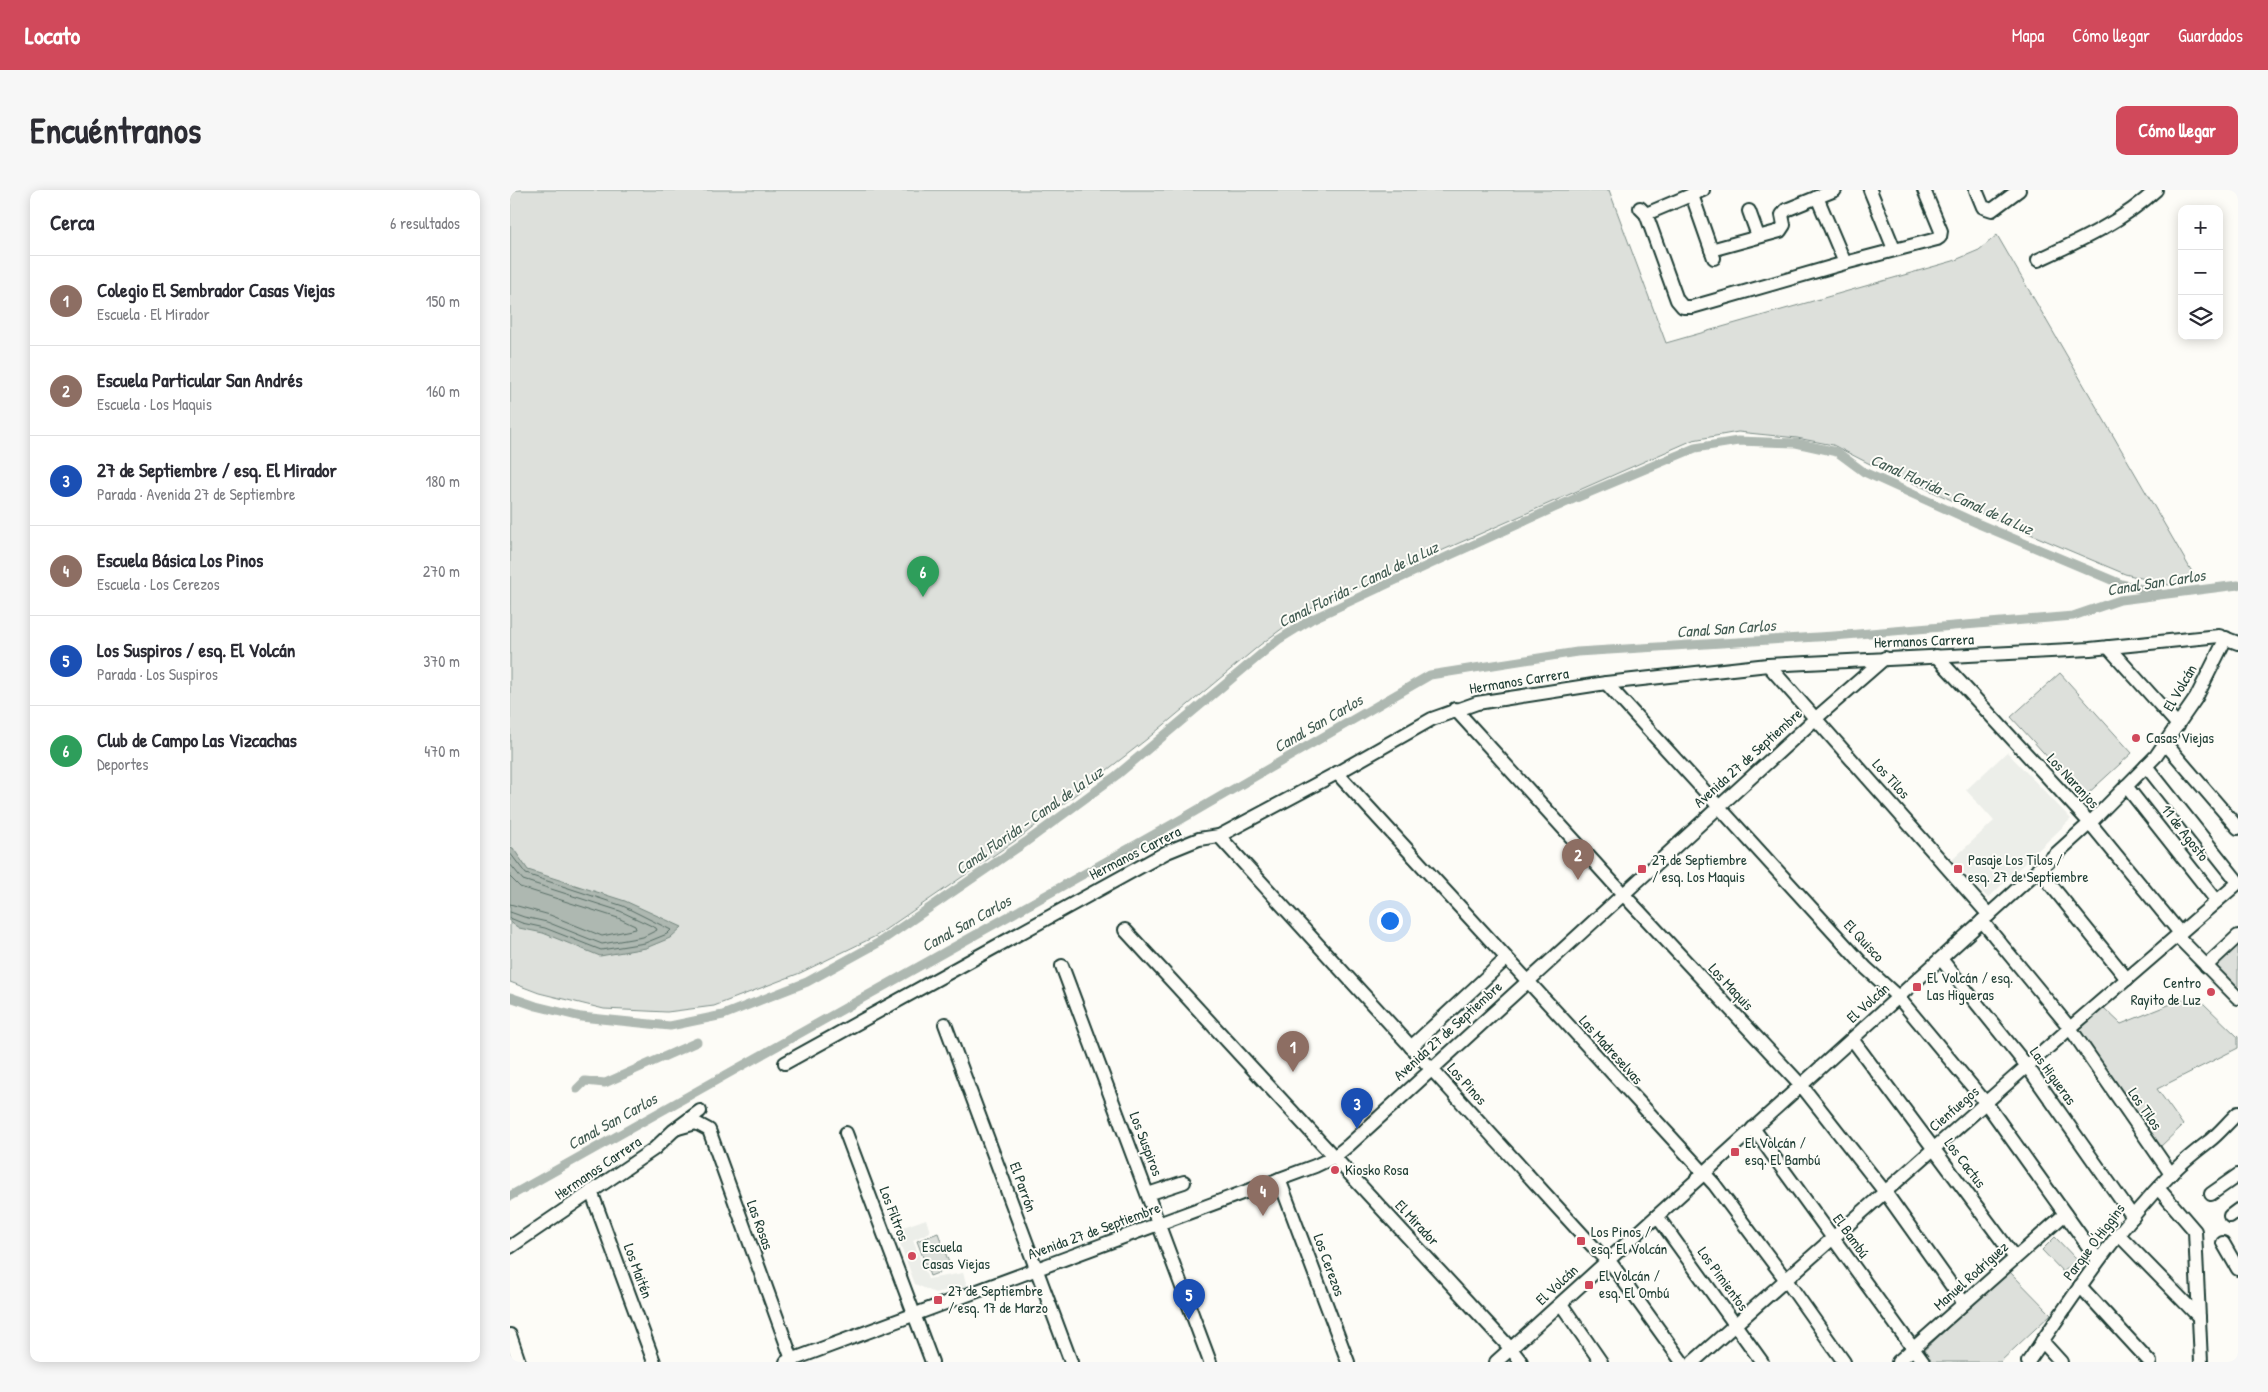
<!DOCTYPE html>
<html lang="es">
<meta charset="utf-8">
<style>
:root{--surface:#fff;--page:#f7f7f7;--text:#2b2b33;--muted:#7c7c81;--line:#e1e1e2;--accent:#d1495b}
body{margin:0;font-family:"Patrick Hand",sans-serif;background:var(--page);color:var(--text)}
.controls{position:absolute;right:15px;top:15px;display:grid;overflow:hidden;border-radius:10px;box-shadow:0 2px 12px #0003}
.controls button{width:45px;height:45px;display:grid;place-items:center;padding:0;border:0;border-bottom:1px solid var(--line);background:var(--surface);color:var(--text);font:25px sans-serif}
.you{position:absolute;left:879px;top:730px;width:18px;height:18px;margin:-12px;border:4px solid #fff;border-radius:50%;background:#1a73e8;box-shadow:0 0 0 8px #1a73e833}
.badge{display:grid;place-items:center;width:32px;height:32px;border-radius:50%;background:var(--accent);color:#fff;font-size:16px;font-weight:700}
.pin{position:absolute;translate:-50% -41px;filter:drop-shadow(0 1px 2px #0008)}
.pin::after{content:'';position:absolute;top:26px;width:18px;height:15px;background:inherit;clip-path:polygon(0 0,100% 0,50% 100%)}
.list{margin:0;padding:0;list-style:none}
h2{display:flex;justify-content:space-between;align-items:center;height:65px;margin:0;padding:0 20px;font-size:21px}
h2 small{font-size:16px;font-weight:400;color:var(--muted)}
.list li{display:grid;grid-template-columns:32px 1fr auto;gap:15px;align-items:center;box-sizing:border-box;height:90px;padding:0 20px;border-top:1px solid var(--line)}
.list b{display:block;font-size:19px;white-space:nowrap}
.list p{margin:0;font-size:16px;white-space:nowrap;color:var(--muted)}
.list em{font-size:16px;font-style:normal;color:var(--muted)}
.icon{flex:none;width:28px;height:28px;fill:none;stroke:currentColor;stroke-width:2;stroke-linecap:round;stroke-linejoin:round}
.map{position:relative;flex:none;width:1728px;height:1172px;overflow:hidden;border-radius:10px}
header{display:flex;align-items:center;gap:30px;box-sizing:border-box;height:70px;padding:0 25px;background:var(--accent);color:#fff}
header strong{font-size:24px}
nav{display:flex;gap:28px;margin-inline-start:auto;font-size:18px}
.intro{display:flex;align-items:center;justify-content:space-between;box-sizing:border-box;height:120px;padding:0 30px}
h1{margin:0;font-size:35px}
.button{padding:12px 22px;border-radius:10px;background:var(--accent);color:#fff;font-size:18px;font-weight:700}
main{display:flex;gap:30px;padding:0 30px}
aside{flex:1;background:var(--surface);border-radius:10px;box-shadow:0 2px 12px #0003}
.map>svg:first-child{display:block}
</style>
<header>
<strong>Locato</strong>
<nav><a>Mapa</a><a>Cómo llegar</a><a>Guardados</a></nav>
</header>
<div class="intro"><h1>Encuéntranos</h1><a class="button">Cómo llegar</a></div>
<main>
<aside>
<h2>Cerca<small>6 resultados</small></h2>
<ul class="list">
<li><span class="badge" style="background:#8d6e63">1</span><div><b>Colegio El Sembrador Casas Viejas</b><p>Escuela · El Mirador</p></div><em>150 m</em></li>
<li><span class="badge" style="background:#8d6e63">2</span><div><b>Escuela Particular San Andrés</b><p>Escuela · Los Maquis</p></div><em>160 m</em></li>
<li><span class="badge" style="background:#1a4fb4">3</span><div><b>27 de Septiembre / esq. El Mirador</b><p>Parada · Avenida 27 de Septiembre</p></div><em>180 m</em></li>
<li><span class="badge" style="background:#8d6e63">4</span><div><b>Escuela Básica Los Pinos</b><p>Escuela · Los Cerezos</p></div><em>270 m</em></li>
<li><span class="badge" style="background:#1a4fb4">5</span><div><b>Los Suspiros / esq. El Volcán</b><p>Parada · Los Suspiros</p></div><em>370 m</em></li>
<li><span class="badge" style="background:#2e9e5b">6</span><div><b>Club de Campo Las Vizcachas</b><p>Deportes</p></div><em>470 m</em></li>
</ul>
</aside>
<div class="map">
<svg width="1728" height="1172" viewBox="0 0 1728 1172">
<rect width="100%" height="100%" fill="#fdfcf7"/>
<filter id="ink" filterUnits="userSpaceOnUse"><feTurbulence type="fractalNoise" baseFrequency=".02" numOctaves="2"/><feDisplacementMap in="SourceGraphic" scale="10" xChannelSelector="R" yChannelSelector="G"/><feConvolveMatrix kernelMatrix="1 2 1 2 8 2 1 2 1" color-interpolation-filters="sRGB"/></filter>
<g filter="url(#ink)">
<g fill="#eceee9">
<path d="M1497,562L1561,629L1478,708L1442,670L1484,631L1456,600Z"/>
<path d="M416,1029L420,1042L403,1050L418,1089L453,1083L457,1096L425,1103L405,1094L385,1040Z"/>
</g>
<g fill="#dde0db" stroke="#7e8e88">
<path d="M0,0H1099L1156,153L1443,71L1469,60L1487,45L1685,387L1659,395L1615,384L1473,324L1358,273L1323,255L1287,248L1228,242L1183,250L797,420L750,455L637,549L512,646L366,746L290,783L204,816L157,822L94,819L29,803L0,792Z"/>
<path d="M1550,483L1622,563L1574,607L1501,527Z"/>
<path d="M1728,752V796L1725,798L1702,776Z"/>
<path d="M1671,810L1693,813L1728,847V858L1647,899L1673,935L1649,958L1569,844L1571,838L1594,818L1611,834Z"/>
<path d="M428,1043L441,1078L420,1086L407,1051Z"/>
<path d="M1545,1047L1567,1070L1553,1082L1532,1060Z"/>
<path d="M1499,1081L1541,1124L1490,1172H1417L1410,1164Z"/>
</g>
<path fill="#aeb8b1" stroke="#75877f" d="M0,657L3,658L18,680L115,711L172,737L160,748L136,758L90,766L33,743L9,738L0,732Z"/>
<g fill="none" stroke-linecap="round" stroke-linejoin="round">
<g stroke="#586e66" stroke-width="1">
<path d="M0,663L16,684L113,716L161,740L157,744L135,753L91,760L35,738L12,733L0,728"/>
<path d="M0,674L13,690L110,721L146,738L147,740L133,747L92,754L37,732L14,727L0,722"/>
<path d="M0,687L10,697L108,728L125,736L126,739L92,746L40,725L0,714"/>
</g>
<g stroke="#aeb8b1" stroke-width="9">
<path d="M0,807L26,816L71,827L160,836L213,825L297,792L368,753L516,652L607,585L768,450L802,429L923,373L1066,308L1185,258L1228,251L1286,253L1327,262L1354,282L1469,334L1611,394L1649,403"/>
<path d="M67,899L75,891L95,893L187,852"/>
<path d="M0,1006L670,630L920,485L1067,462L1324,446L1563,426L1610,410L1728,395"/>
</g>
<g stroke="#1f3d34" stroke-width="16">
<g id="minor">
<path d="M1184,0L1185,3L1183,8L1204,68"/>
<path d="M1360,0L1384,59"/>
<path d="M1466,0L1473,17L1482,20L1509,0"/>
<path d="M1307,7L1335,73"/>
<path d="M1130,18L1136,24L1193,0"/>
<path d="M1239,21L1248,46"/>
<path d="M1136,24L1167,110L1173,117H1182L1335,73L1427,49L1430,47L1431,41L1414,0"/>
<path d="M1201,60L1270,41L1274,35L1272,25L1276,20L1325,0"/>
<path d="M1528,70C1569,51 1613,31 1646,0"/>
<path d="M1598,457L1668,535"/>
<path d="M1426,466L1580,633L1670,743"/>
<path d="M1258,475L1479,725"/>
<path d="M1096,493L1356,778L1388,807L1476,913L1588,1070"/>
<path d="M945,519L1113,704L1291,895L1375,1002L1454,1113"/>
<path d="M1655,553L1728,638"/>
<path d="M1636,576L1728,692"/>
<path d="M827,583L1204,994L1276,1090L1334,1172"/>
<path d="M1616,596L1707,711"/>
<path d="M709,646L1089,1063L1103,1076L1172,1172"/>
<path d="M1528,679L1617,789"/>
<path d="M1472,731L1560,838L1661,984"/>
<path d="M615,740L1001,1159L1011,1172"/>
<path d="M1667,746L1728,808"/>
<path d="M1431,769L1517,876L1623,1027"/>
<path d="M552,776L700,1172"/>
<path d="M1696,776L1728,746"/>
<path d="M435,834L561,1172"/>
<path d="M1342,849L1505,1068"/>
<path d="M901,857L996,769"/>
<path d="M275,873L657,662L689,649L709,646L827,583L922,529L967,513L1096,493L1258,475L1580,459L1709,446L1728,453"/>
<path d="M168,938L186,933L199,940L283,1172"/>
<path d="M1243,938L1413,1172"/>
<path d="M336,943L422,1172"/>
<path d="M769,989L838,1172"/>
<path d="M1648,998L1685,1041L1691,1172"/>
<path d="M81,1001L144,1172"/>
<path d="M638,1004L674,992"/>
<path d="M1701,1004L1728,985"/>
<path d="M1147,1026L1252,1172"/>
<path d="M1720,1026L1728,1020"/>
<path d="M1608,1044L1689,1127"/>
<path d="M1713,1053L1728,1079"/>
<path d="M0,1057L144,959L163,941L190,921"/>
<path d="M1570,1096L1640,1172"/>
<path d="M1051,1114L1091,1172"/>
<path d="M0,1145L9,1172"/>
<path d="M1532,1151L1551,1172"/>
<path d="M276,1172L805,976L824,967L839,955L1305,529L1375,468"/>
<path d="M986,1172L1580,633L1646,566L1686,508L1716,448"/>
<path d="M1183,1172L1560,838L1728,693"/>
<path d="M1388,1172L1555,1024"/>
<path d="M1518,1172C1563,1107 1605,1041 1661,984C1672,972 1685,962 1698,952C1709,944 1718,932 1728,923"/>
</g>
</g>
<use href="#minor" stroke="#fdfcf7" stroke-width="12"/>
</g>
</g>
<g fill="#d1495b" stroke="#fdfcf7" stroke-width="2">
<circle cx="1626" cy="548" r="5"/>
<rect x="1127" y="674" width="10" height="10" rx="2.5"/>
<rect x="1443" y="674" width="10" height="10" rx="2.5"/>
<rect x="1402" y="792" width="10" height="10" rx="2.5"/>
<circle cx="1701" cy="802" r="5"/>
<rect x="1220" y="957" width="10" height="10" rx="2.5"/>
<circle cx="825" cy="980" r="5"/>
<rect x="1066" y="1046" width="10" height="10" rx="2.5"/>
<circle cx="402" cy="1066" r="5"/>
<rect x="1074" y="1090" width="10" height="10" rx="2.5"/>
<rect x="423" y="1105" width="10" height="10" rx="2.5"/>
</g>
<g text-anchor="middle" stroke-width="4" stroke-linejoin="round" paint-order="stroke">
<g font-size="15" fill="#1f3d34" stroke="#fdfcf7">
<text transform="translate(1414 451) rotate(-2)" y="5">Hermanos Carrera</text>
<text transform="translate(1009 491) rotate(-9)" y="5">Hermanos Carrera</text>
<text transform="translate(1670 498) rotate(-60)" y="5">El Volcán</text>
<text transform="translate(1238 568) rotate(-42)" y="5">Avenida 27 de Septiembre</text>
<text transform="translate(1381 589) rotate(48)" y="5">Los Tilos</text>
<text transform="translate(1563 591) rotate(47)" y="5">Los Naranjos</text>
<text transform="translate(1675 643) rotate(52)" y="5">11 de Agosto</text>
<text transform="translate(625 663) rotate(-27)" y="5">Hermanos Carrera</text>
<text transform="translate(1354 751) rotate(47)" y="5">El Quisco</text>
<text transform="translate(1221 797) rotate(47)" y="5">Los Maquis</text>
<text transform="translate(1358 813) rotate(-42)" y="5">El Volcán</text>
<text transform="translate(938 841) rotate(-42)" y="5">Avenida 27 de Septiembre</text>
<text transform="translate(1101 860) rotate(48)" y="5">Las Madreselvas</text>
<text transform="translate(1543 886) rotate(54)" y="5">Las Higueras</text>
<text transform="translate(957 894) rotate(48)" y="5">Los Pinos</text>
<text transform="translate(1444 919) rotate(-41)" y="5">Cienfuegos</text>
<text transform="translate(1635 919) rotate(55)" y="5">Los Tilos</text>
<text transform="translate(636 954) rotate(69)" y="5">Los Suspiros</text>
<text transform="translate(1455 973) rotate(53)" y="5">Los Cactus</text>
<text transform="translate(88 978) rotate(-34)" y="5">Hermanos Carrera</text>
<text transform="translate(513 997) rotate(70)" y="5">El Parrón</text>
<text transform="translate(384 1024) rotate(69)" y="5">Los Filtros</text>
<text transform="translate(907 1033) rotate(47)" y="5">El Mirador</text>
<text transform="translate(250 1035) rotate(70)" y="5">Las Rosas</text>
<text transform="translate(584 1041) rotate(-20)" y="5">Avenida 27 de Septiembre</text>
<text transform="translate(1341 1046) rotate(54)" y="5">El Bambú</text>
<text transform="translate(1584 1052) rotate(-53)" y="5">Parque O'Higgins</text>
<text transform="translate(819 1075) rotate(70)" y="5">Los Cerezos</text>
<text transform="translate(128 1081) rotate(70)" y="5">Los Maitén</text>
<text transform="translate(1461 1086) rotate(-42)" y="5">Manuel Rodríguez</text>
<text transform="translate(1213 1089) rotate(54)" y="5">Los Pimientos</text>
<text transform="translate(1047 1095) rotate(-43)" y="5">El Volcán</text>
</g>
<g font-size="15" fill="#1f3d34" stroke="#fdfcf7" text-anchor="start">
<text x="1636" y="553">Casas Viejas</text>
<text x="1142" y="675">27 de Septiembre<tspan x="1142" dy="17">/ esq. Los Maquis</tspan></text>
<text x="1458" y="675">Pasaje Los Tilos /<tspan x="1458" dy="17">esq. 27 de Septiembre</tspan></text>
<text x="1417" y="793">El Volcán / esq.<tspan x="1417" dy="17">Las Higueras</tspan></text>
<text x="1691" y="798" text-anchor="end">Centro<tspan x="1691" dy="17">Rayito de Luz</tspan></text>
<text x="1235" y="958">El Volcán /<tspan x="1235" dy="17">esq. El Bambú</tspan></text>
<text x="835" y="985">Kiosko Rosa</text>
<text x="1081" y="1047">Los Pinos /<tspan x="1081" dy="17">esq. El Volcán</tspan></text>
<text x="412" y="1062">Escuela<tspan x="412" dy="17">Casas Viejas</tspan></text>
<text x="1089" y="1091">El Volcán /<tspan x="1089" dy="17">esq. El Ombú</tspan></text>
<text x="438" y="1106">27 de Septiembre<tspan x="438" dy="17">/ esq. 17 de Marzo</tspan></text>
</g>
<g font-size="16" font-style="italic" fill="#435c53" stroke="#fdfcf7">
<text transform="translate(1442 304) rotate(24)" y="6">Canal Florida - Canal de la Luz</text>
<text transform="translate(1646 392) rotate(-9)" y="6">Canal San Carlos</text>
<text transform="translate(848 394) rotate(-26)" y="6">Canal Florida - Canal de la Luz</text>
<text transform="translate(1216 438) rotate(-4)" y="6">Canal San Carlos</text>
<text transform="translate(808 533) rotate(-30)" y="6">Canal San Carlos</text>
<text transform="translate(519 630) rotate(-35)" y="6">Canal Florida - Canal de la Luz</text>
<text transform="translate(456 733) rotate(-29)" y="6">Canal San Carlos</text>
<text transform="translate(102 931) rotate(-29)" y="6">Canal San Carlos</text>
</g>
</g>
</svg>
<div class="controls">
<button>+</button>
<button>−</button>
<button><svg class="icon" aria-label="layers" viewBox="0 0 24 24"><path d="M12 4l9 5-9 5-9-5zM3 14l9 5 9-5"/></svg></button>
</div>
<div class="you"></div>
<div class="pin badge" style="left:783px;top:882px;background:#8d6e63">1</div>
<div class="pin badge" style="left:1068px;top:690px;background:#8d6e63">2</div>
<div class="pin badge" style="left:847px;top:939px;background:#1a4fb4">3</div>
<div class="pin badge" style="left:753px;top:1026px;background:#8d6e63">4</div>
<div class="pin badge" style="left:679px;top:1130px;background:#1a4fb4">5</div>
<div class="pin badge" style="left:413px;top:407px;background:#2e9e5b">6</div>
</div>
</main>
